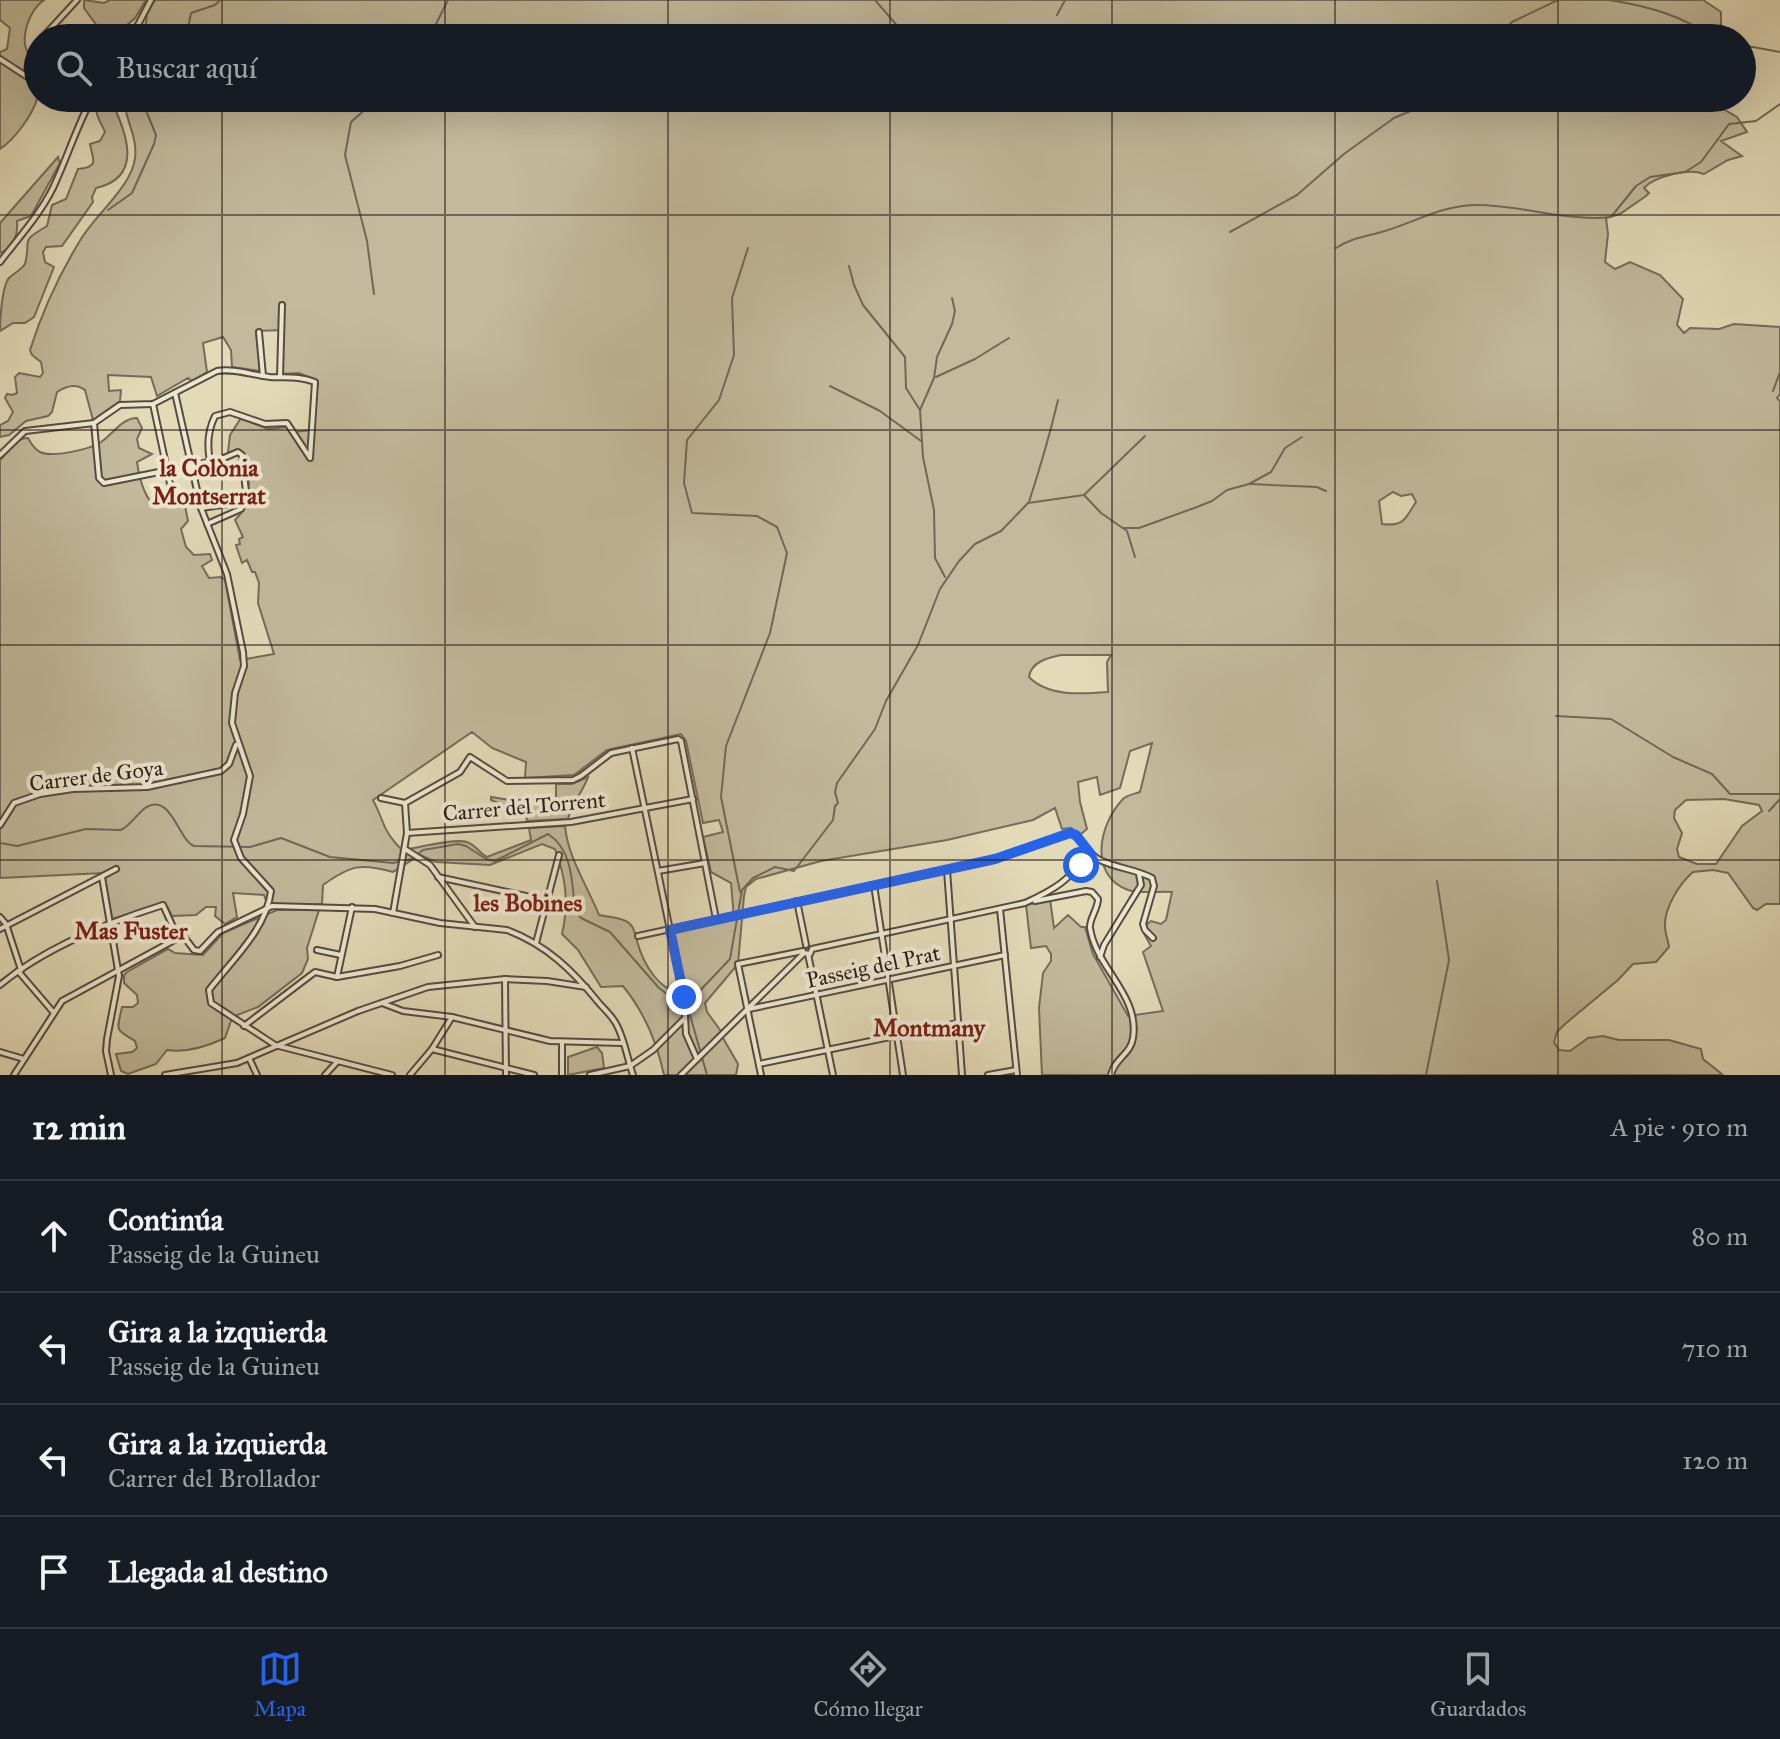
<!DOCTYPE html>
<html lang="es">
<meta charset="utf-8">
<style>
:root{--surface:#171b24;--page:#242831;--text:#f1f3f6;--muted:#9ea1a6;--line:#363941;--accent:#2563eb}
body{margin:0;font-family:"IM FELL Great Primer",serif;background:var(--page);color:var(--text)}
.stop{position:absolute;width:24px;height:24px;margin:-18px;border:6px solid #2563eb;border-radius:50%;background:#fff}
.stop.end{background:#2563eb;border-color:#fff;box-shadow:0 2px 8px #0008}
.list{margin:0;padding:0;list-style:none}
h2{display:flex;justify-content:space-between;align-items:center;height:104px;margin:0;padding:0 32px;font-size:34px}
h2 small{font-size:26px;font-weight:400;color:var(--muted)}
.list li{display:grid;grid-template-columns:52px 1fr auto;gap:24px;align-items:center;box-sizing:border-box;height:112px;padding:0 32px;border-top:2px solid var(--line)}
.list b{display:block;font-size:30px;white-space:nowrap}
.list p{margin:0;font-size:26px;white-space:nowrap;color:var(--muted)}
.list em{font-size:26px;font-style:normal;color:var(--muted)}
.icon{flex:none;width:44px;height:44px;fill:none;stroke:currentColor;stroke-width:2;stroke-linecap:round;stroke-linejoin:round}
.map{position:relative;flex:none;width:1780px;height:1075px;overflow:hidden}
.search{position:absolute;background:var(--surface);box-shadow:0 8px 32px #0002;left:24px;right:24px;top:24px;height:88px;display:flex;align-items:center;gap:20px;box-sizing:border-box;padding:0 28px;border-radius:44px;color:var(--muted);font-size:30px}
.sheet{height:552px;background:var(--surface)}
nav{display:flex;justify-content:space-around;align-items:center;box-sizing:border-box;height:112px;border-top:2px solid var(--line);background:var(--surface);font-size:22px;color:var(--muted)}
nav a{display:grid;justify-items:center;gap:4px}
nav .on{color:var(--accent)}
.map>svg:first-child{display:block}
</style>
<div class="map">
<svg width="1780" height="1075" viewBox="0 0 1780 1075">
<rect width="100%" height="100%" fill="#e3dab8"/>
<filter id="stains"><feTurbulence type="fractalNoise" baseFrequency=".0025" numOctaves="4"/><feColorMatrix values="0 0 0 0 .2 0 0 0 0 .09 0 0 0 0 .02 0 0 0 .5 -.17"/></filter>
<radialGradient id="worn" r=".72"><stop offset=".6" stop-color="#630" stop-opacity="0"/><stop offset="1" stop-color="#630" stop-opacity=".3"/></radialGradient>
<g fill="#c3ba9d" stroke="#766c5a" stroke-width="2" fill-rule="evenodd">
<path d="M0,0H44C30,10 19,37 28,53L38,48C38,64 41,84 37,99C32,116 14,140 0,149V52L7,49L10,28L0,20Z"/>
<path d="M84,0L104,3L110,0H146L135,18L112,38H96L97,26L84,8Z"/>
<path d="M155,0H1703L1721,12V35L1720,38H144L147,14Z"/>
<path d="M110,98C126,131 145,177 96,188L92,197L93,202L62,246L46,247L43,252L45,262L54,267L34,317L25,323H13L0,331C0,320 2,286 9,278C14,273 20,271 25,264C32,238 18,243 47,226L52,205L66,199L78,169C101,167 92,158 90,144L100,141L105,132C99,117 87,107 110,98Z"/>
<path d="M124,98H1718V106L1737,117L1747,132L1721,141L1742,156L1728,160L1704,174C1689,168 1655,176 1644,188L1649,193L1646,196L1620,214L1606,218L1608,234L1605,262L1615,269L1630,262L1660,275L1683,299L1677,325L1684,333L1690,328L1719,329L1734,324L1780,327V394L1777,398L1780,401V904H1766L1757,910L1753,908L1728,873L1713,870L1693,872C1680,883 1664,908 1665,926C1665,933 1668,940 1669,947L1656,962L1633,964L1618,980L1565,1024L1557,1032L1554,1042L1559,1050L1570,1051L1588,1038L1603,1036L1619,1040H1669L1701,1049L1703,1059L1723,1075H1042L1039,1008L1043,973L1051,961V954L1046,946L1031,948L1026,905L1050,899L1054,928L1068,915L1081,927H1085L1093,954L1128,1016L1163,1011L1143,952L1151,946L1143,932L1146,925L1151,921L1161,924L1166,920L1172,892C1159,891 1140,894 1128,890C1088,875 1099,824 1123,799C1127,795 1134,794 1140,792L1152,743L1130,751L1120,788L1100,795L1097,777L1078,782L1080,802L1087,829L1081,834L1071,828L1062,829L1055,808L1033,820L947,840L821,861L756,879L746,887L744,896L738,964L705,1003L707,1012L723,1034V1038L738,1064L736,1075H664C657,1042 644,1012 623,986L601,987L578,950L562,934C569,903 566,878 555,849L542,844L490,865L436,862L420,855L393,872C360,863 351,865 323,885L322,904L268,906L264,895L233,893L237,917L225,924L215,916L216,907H206L196,915L172,916L165,903L112,919L104,873L0,878V460C9,452 14,438 28,438C31,443 34,449 40,452C52,458 91,449 101,442C113,434 122,418 137,418L142,428L137,439L139,448L152,454L137,462C139,476 142,491 151,502L165,503L180,493L183,496L188,521L181,529L186,547L194,555L210,554L212,560L202,566L209,578L221,577L225,580L240,660L274,654L258,603L259,583L255,572H252L247,560L242,563L236,545L240,544L239,539L243,537L235,520C251,506 253,469 241,452H228L230,435L241,418L268,429L287,427L293,432L313,430L318,381L299,373L282,374L284,330L256,331L260,371L232,367L231,350L223,337L203,343L207,372L192,381L188,378L157,396L151,377L108,375L109,391L121,390L120,401L93,420L85,390C76,383 66,386 57,392L52,412L48,416L26,421L9,435L0,437V425L8,421L13,412L5,398L7,394L12,395L17,393L15,377L19,373L40,377L43,373L41,362L32,355L30,350C42,312 60,273 81,239C96,214 132,186 135,158C138,136 124,118 124,98ZM1393,492L1401,496L1412,494L1416,502C1406,517 1405,527 1382,524L1379,501ZM1061,655H1111L1107,662L1108,692C1083,694 1048,697 1029,677C1031,662 1047,658 1061,655ZM472,732L492,748L526,762L525,778L574,775L607,750L681,734L686,741L703,823L719,820L723,832L703,837L711,872L731,883L734,918L674,933L685,993C659,993 643,963 637,941C635,934 635,928 629,923C623,917 608,917 599,915C587,885 568,858 565,826L529,828L531,840L487,857C479,853 476,845 467,842C455,838 417,848 402,850C381,829 385,822 373,800ZM1724,799L1759,805L1762,811L1742,826L1716,864H1697L1679,857L1677,849L1682,833L1674,818L1675,810L1686,800Z"/>
<path d="M58,157L60,163L31,216L17,221C18,234 14,248 0,253V223Z"/>
<path d="M588,777C583,792 571,804 568,819L527,821L526,815L491,800V797L510,800L556,799V784H572Z"/>
<path d="M277,910H319L307,948L308,959L302,973L258,1007L237,1015L231,1021L225,1038C208,1046 187,1053 167,1050L156,1064L128,1074L121,1071L116,1054L132,1052L137,1048L135,1041C114,1029 117,1031 122,1007H133L138,1003L137,995L124,983V975L127,972L168,949L175,953L203,955L223,933Z"/>
<path d="M597,1047L602,1053L604,1068L568,1075V1057Z"/>
</g>
<g fill="none" stroke-linecap="round" stroke-linejoin="round">
<g stroke="#726857" stroke-width="2">
<path d="M875,0L901,30"/>
<path d="M1609,0C1653,7 1678,15 1716,38"/>
<path d="M1057,15L1065,0"/>
<path d="M186,38L191,13L215,5L220,0"/>
<path d="M429,38L448,0"/>
<path d="M1495,38L1512,22L1558,0"/>
<path d="M1742,45L1780,52"/>
<path d="M1414,98L1420,107"/>
<path d="M1098,101L1104,98"/>
<path d="M108,210L132,193L154,144L156,135L145,108L144,98"/>
<path d="M1230,232L1297,195L1344,154L1394,118L1441,98"/>
<path d="M1336,248C1352,237 1370,236 1388,230C1419,220 1444,205 1477,205C1522,205 1566,222 1611,217L1636,186L1650,177L1685,172L1701,162L1729,124L1756,121L1780,104"/>
<path d="M849,266L854,285L863,305L905,357L906,388L920,410"/>
<path d="M374,294L367,241L345,155L351,122L378,98"/>
<path d="M936,377L975,359L1009,338"/>
<path d="M830,386L880,411L921,441"/>
<path d="M1773,391L1780,372"/>
<path d="M1250,484L1317,487L1326,491"/>
<path d="M1084,495L1101,513L1127,531L1135,557"/>
<path d="M1029,502C1040,468 1050,434 1058,400"/>
<path d="M1124,528H1139L1197,507L1212,501L1227,490L1249,484L1271,472L1285,448L1302,437"/>
<path d="M945,577L935,558L934,510L923,457L920,410L934,378L937,357L952,324L955,311L952,298"/>
<path d="M1556,716L1611,719L1673,757L1712,774L1730,794H1780"/>
<path d="M1769,811L1780,799"/>
<path d="M0,843L17,846L86,829L121,830C131,825 136,815 145,808C171,791 178,840 194,846L250,847L281,838L330,857L393,863L412,859L423,850L458,844L466,846L486,859L495,861L548,834C573,850 572,883 575,910L581,918L610,932L659,988L689,1011"/>
<path d="M740,892L721,797L726,746L770,633L787,553L777,527L757,516L692,513L684,483L687,440L719,400L734,355L732,298L748,248"/>
<path d="M707,1075L690,1015L692,999L730,959L742,890L753,878L775,867L794,871L833,820L835,806L838,803L835,792L837,783L875,729L886,701L918,645L940,589L959,561L975,544L1001,531L1028,503L1084,495L1145,436"/>
<path d="M1426,1075L1449,960L1437,881"/>
</g>
<g stroke="#574c3f" stroke-width="8">
<g id="minor">
<path d="M42,38L77,0"/>
<path d="M131,38L151,0"/>
<path d="M0,59L26,76L29,60L38,43"/>
<path d="M0,262C20,236 45,209 57,179C69,152 78,124 92,98"/>
<path d="M259,332L263,376"/>
<path d="M280,377L282,305"/>
<path d="M175,393L201,508L227,574L243,652L244,666L235,693L232,723L250,776L243,814L234,840L241,858L271,891C266,930 232,960 209,990L211,1003L275,1045L392,1075"/>
<path d="M153,404L172,493"/>
<path d="M94,423L99,478L104,483L219,460L238,452L242,455L246,492L241,509L207,524"/>
<path d="M0,455L25,431L94,423L120,405L153,404L217,371C234,368 252,375 270,377C286,378 299,376 315,382L310,458L287,423L265,424L230,412L215,416C208,430 207,446 210,461"/>
<path d="M201,508L229,504"/>
<path d="M632,748L684,997L686,1034L697,1059"/>
<path d="M381,798L405,803L460,772L470,757L507,781L573,780L581,776L611,753L678,739L681,741L716,919"/>
<path d="M0,825L14,803L40,794L73,789L147,787L221,771L229,764L236,745"/>
<path d="M407,833L571,822L693,799"/>
<path d="M405,849L430,865L475,927"/>
<path d="M947,870L962,1075"/>
<path d="M658,871L705,863"/>
<path d="M102,877L119,976L107,1039L106,1051L111,1075"/>
<path d="M438,877L549,901"/>
<path d="M874,885L903,1075"/>
<path d="M797,901L806,945"/>
<path d="M1035,901L1086,891L1092,892L1098,899C1098,909 1089,919 1090,928C1096,968 1140,995 1133,1038C1131,1054 1114,1059 1111,1075"/>
<path d="M1000,909L1017,1075"/>
<path d="M393,913L407,833L405,803"/>
<path d="M0,917L6,924L21,970"/>
<path d="M0,929L116,869"/>
<path d="M638,936L995,859L1070,833C1082,838 1086,852 1098,859C1114,868 1136,869 1152,878L1154,886L1143,924L1145,930L1153,938"/>
<path d="M536,943L559,855"/>
<path d="M317,950L341,955"/>
<path d="M808,954L833,1075"/>
<path d="M1100,957L1104,945L1141,885L1139,874"/>
<path d="M18,971L54,1013"/>
<path d="M337,977L352,907"/>
<path d="M505,979L506,1075"/>
<path d="M0,985C43,949 109,922 163,905L178,938"/>
<path d="M382,1003L403,1011L452,1017L550,1041L622,1043"/>
<path d="M749,1009L1005,955"/>
<path d="M244,1026L315,972L337,977L400,966L438,955"/>
<path d="M562,1042V1075"/>
<path d="M432,1049L534,1075"/>
<path d="M0,1052L24,1059"/>
<path d="M249,1058L257,1075"/>
<path d="M759,1064L958,1023"/>
<path d="M14,1075L62,1001L180,937L185,938L194,950L200,951L218,932L272,906L375,909L440,923L507,930C547,945 573,971 599,1003C604,1009 611,1015 615,1022C624,1036 627,1058 633,1075"/>
<path d="M165,1075L237,1063L358,1011L428,987L505,979L547,981L586,987"/>
<path d="M325,1075L337,1062"/>
<path d="M410,1075L432,1049L452,1017"/>
<path d="M590,1075L630,1066L653,1050L684,1019"/>
<path d="M681,1075L804,953L810,954L812,949L1025,903C1058,888 1067,881 1090,853"/>
<path d="M761,1075L738,964L803,951"/>
<path d="M988,1075L1016,1070"/>
</g>
</g>
<use href="#minor" stroke="#ede7d1" stroke-width="4"/>
</g>
<g fill="none" stroke-linecap="round" stroke-linejoin="round">
<path stroke="#2563eb" stroke-width="10" d="M684,997L670,930L995,859L1070,833L1076,835L1090,853L1081,865"/>
</g>
<path fill="none" stroke="#281d17" stroke-width="2" stroke-opacity="0.55" d="M222,0V38M445,0V38M668,0V38M890,0V38M1112,0V38M1335,0V38M1558,0V38M222,98V1075M445,98V1075M668,98V1075M890,98V1075M1112,98V1075M1335,98V1075M1558,98V1075M0,215H1780M0,430H1780M0,645H1780M0,860H1780"/>
<g text-anchor="middle" stroke-width="8" stroke-linejoin="round" paint-order="stroke">
<g font-size="22" fill="#281d17" stroke="#ede7d1">
<text transform="translate(96 775) rotate(-7)" y="8">Carrer de Goya</text>
<text transform="translate(524 806) rotate(-5)" y="8">Carrer del Torrent</text>
<text transform="translate(873 966) rotate(-12)" y="8">Passeig del Prat</text>
</g>
<g font-size="24" font-weight="bold" fill="#7a1f14" stroke="#ede7d1">
<text x="209" y="476">la Colònia<tspan x="209" dy="28">Montserrat</tspan></text>
<text x="528" y="911">les Bobines</text>
<text x="131" y="939">Mas Fuster</text>
<text x="929" y="1036">Montmany</text>
</g>
</g>
<rect width="100%" height="100%" filter="url(#stains)"/>
<rect width="100%" height="100%" fill="url(#worn)"/>
</svg>
<div class="stop" style="left:1081px;top:865px"></div>
<div class="stop end" style="left:684px;top:997px"></div>
<div class="search"><svg class="icon" aria-label="search" viewBox="0 0 24 24"><circle cx="10" cy="10" r="6"/><path d="M15 15l6 6"/></svg>Buscar aquí</div>
</div>
<section class="sheet">
<h2>12 min<small>A pie · 910 m</small></h2>
<ul class="list">
<li><svg class="icon" aria-label="ahead" viewBox="0 0 24 24"><path d="M12 20V5M6 11l6-6 6 6"/></svg><div><b>Continúa</b><p>Passeig de la Guineu</p></div><em>80 m</em></li>
<li><svg class="icon" aria-label="left" viewBox="0 0 24 24"><path d="M17 20v-9H6M10 6l-5 5 5 5"/></svg><div><b>Gira a la izquierda</b><p>Passeig de la Guineu</p></div><em>710 m</em></li>
<li><svg class="icon" aria-label="left" viewBox="0 0 24 24"><path d="M17 20v-9H6M10 6l-5 5 5 5"/></svg><div><b>Gira a la izquierda</b><p>Carrer del Brollador</p></div><em>120 m</em></li>
<li><svg class="icon" aria-label="arrive" viewBox="0 0 24 24"><path d="M6 21V4h12l-3 4 3 4H6"/></svg><div><b>Llegada al destino</b></div></li>
</ul>
</section>
<nav>
<a class="on"><svg class="icon" aria-label="map" viewBox="0 0 24 24"><path d="M3 6l6-2 6 2 6-2v14l-6 2-6-2-6 2zM9 4v14M15 6v14"/></svg>Mapa</a>
<a><svg class="icon" aria-label="directions" viewBox="0 0 24 24"><path d="M12 3l9 9-9 9-9-9zM9 14v-3h6M13 9l2 2-2 2"/></svg>Cómo llegar</a>
<a><svg class="icon" aria-label="saved" viewBox="0 0 24 24"><path d="M7 4h10v16l-5-4-5 4z"/></svg>Guardados</a>
</nav>
